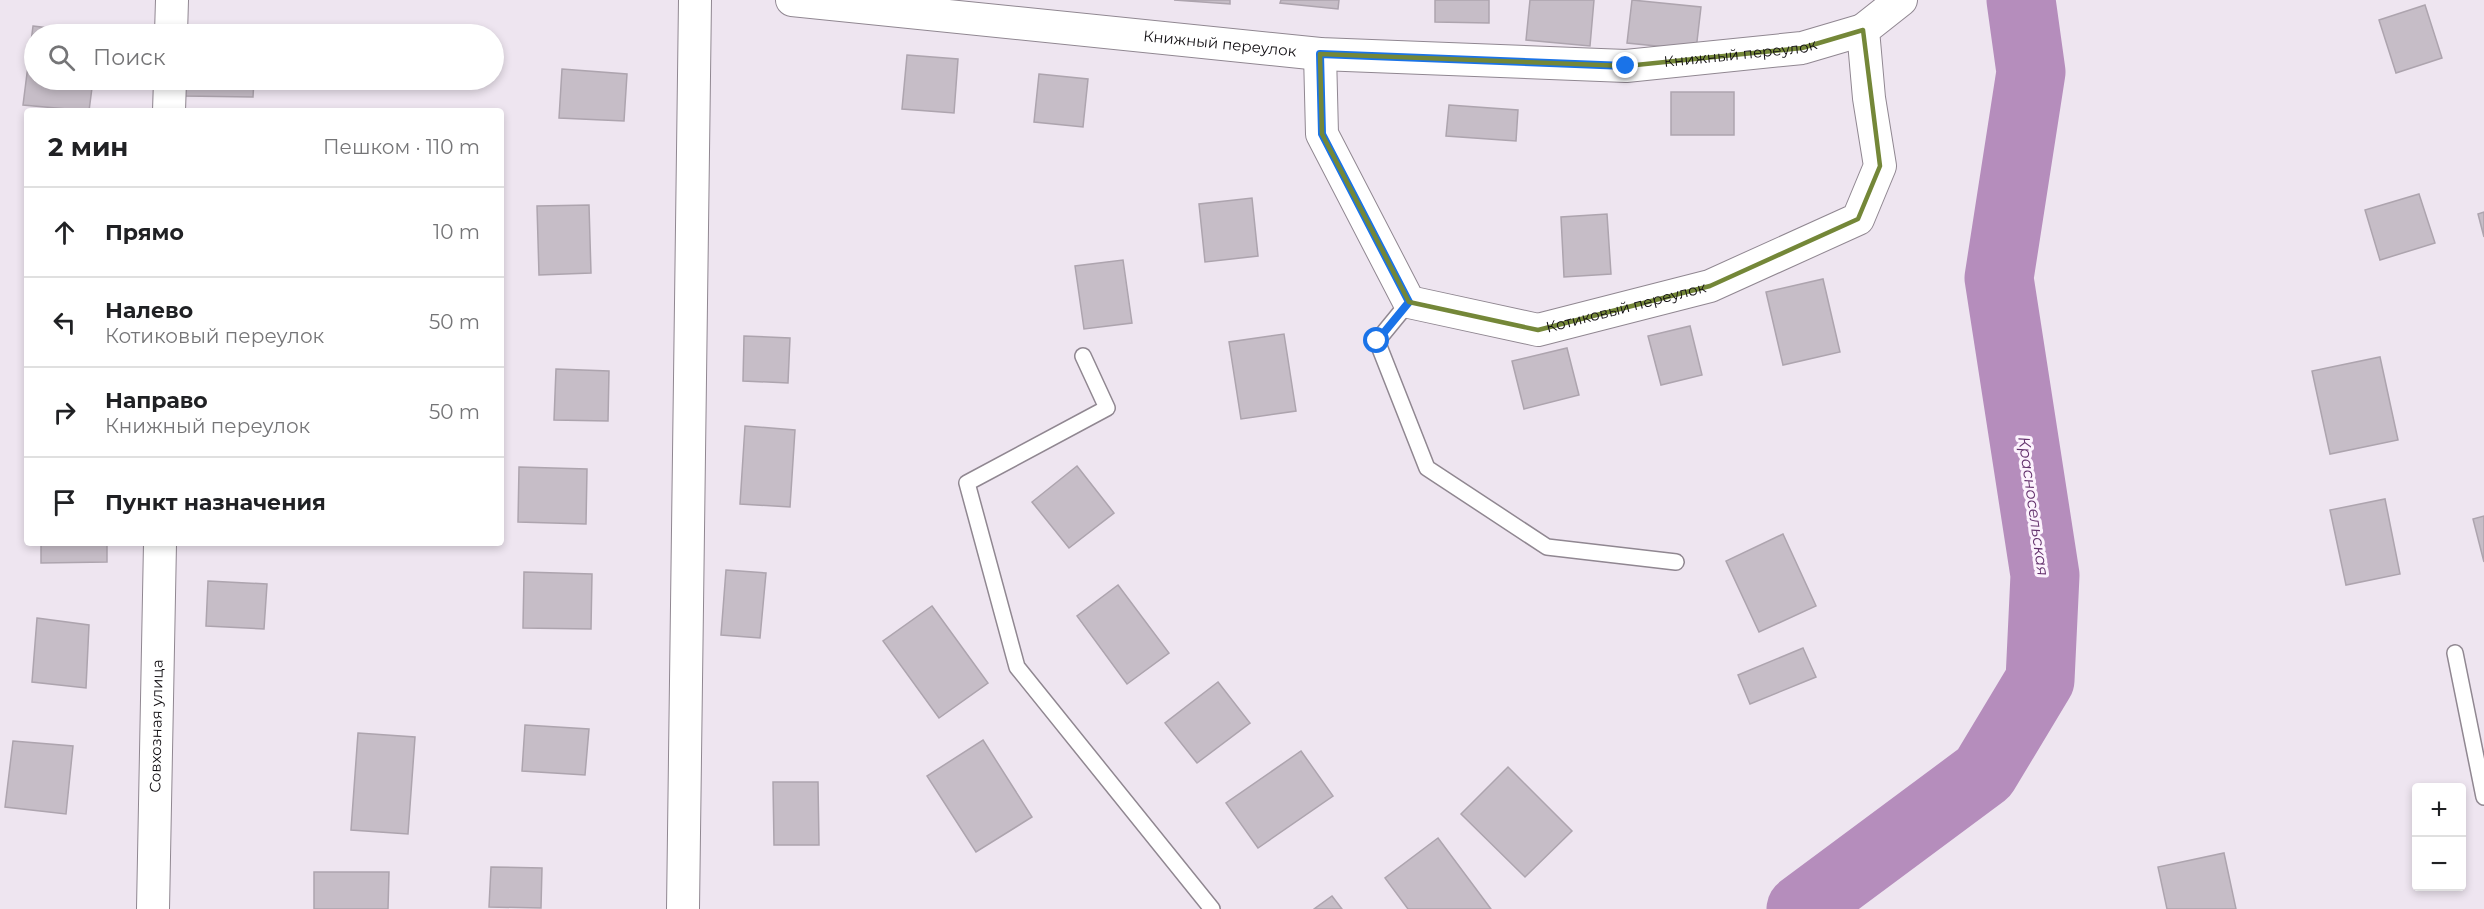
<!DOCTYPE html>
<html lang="ru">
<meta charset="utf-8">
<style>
:root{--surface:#fff;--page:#f6f6f6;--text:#202124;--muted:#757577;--line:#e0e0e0}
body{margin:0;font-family:Montserrat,sans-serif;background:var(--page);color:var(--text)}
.controls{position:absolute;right:18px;bottom:18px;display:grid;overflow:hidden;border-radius:6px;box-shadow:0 3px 9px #0003}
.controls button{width:54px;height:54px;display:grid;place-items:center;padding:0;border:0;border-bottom:2px solid var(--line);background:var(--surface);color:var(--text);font:30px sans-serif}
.stop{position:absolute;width:18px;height:18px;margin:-14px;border:4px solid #1a73e8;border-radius:50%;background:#fff}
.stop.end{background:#1a73e8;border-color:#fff;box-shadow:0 2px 6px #0008}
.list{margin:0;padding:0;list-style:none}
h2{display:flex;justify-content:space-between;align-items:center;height:78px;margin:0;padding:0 24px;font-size:26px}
h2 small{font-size:20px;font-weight:400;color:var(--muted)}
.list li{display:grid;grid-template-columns:39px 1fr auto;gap:18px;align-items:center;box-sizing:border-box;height:90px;padding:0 24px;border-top:2px solid var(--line)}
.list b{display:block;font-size:22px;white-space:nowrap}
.list p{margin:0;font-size:20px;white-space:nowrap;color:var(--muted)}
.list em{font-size:20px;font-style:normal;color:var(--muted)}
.icon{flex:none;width:33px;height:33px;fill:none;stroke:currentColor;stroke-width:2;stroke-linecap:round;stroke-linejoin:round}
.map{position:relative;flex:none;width:2484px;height:909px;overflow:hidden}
.search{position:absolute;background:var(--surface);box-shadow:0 3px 9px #0003;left:24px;top:24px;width:480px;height:66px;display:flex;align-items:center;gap:15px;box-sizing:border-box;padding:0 21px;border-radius:33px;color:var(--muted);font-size:22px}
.panel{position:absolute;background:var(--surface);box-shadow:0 3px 9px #0003;left:24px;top:108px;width:480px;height:438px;border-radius:6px}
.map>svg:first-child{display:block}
</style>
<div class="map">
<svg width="2484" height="909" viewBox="0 0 2484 909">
<rect width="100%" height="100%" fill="#eee5f0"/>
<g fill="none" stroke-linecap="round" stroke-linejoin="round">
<path stroke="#b58dbc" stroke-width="69" d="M1801,909L1984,773L2040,680L2045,575L1999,278L2031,72L2021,0"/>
</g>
<g fill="#c6bdc7" stroke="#ada4ae" stroke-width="1.5">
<path d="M1174,0H1230V4Z"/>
<path d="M1281,0H1339L1338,9L1280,3Z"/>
<path d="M1435,0H1489V23L1435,22Z"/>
<path d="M1530,0H1594L1590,46L1526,40Z"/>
<path d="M1632,0L1701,7L1696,50L1627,43Z"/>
<path d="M2425,5L2442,58L2396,73L2379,20Z"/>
<path d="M33,26L99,34H34V80H93L89,111L23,105Z"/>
<path d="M186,28L255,29V34H185Z"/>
<path d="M907,55L958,59L954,113L902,109Z"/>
<path d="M562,69L627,74L624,121L559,118Z"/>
<path d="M1039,74L1088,79L1083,127L1034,122Z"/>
<path d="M184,80H254L253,97L184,96Z"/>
<rect x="1671" y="92" width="63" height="43"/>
<path d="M1449,105L1518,110L1516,141L1446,136Z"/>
<path d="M2419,194L2435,243L2380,260L2365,210Z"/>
<path d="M1252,198L1258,256L1205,262L1199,204Z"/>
<path d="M589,205L591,273L539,275L537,206Z"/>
<path d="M2484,212V237L2478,214Z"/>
<path d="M1607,214L1611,274L1564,277L1561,217Z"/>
<path d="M1123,260L1132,323L1084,329L1075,266Z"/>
<path d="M1823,279L1840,352L1783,365L1766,292Z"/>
<path d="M1690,326L1702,375L1661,385L1648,336Z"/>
<path d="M1284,334L1296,411L1241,419L1229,342Z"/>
<path d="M744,336L790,338L788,383L743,381Z"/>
<path d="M1567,348L1579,395L1524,409L1512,361Z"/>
<path d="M2380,357L2398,440L2330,454L2312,371Z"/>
<path d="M556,369L609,371L608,421L554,420Z"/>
<path d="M745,426L795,430L790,507L740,504Z"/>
<path d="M1077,466L1114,513L1069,548L1032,502Z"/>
<path d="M519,467L587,469L586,524L518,522Z"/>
<path d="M2385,499L2400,574L2346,585L2330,510Z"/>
<path d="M2484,516V562L2473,519Z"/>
<path d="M1783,534L1816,606L1759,632L1726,561Z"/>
<path d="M41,543H107V562L41,563Z"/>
<path d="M726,570L766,573L760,638L721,635Z"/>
<path d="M524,572L592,574L591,629L523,628Z"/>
<path d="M208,581L267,584L264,629L206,626Z"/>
<path d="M1118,585L1169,653L1127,684L1077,616Z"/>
<path d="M932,606L988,683L939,718L883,641Z"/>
<path d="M37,618L89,625L86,688L32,682Z"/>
<path d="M1803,648L1816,677L1750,704L1738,675Z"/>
<path d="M1218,682L1250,723L1197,763L1165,723Z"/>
<path d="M525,725L589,729L585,775L522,771Z"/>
<path d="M358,733L415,737L408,834L351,830Z"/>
<path d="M983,740L1032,817L976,852L927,776Z"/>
<path d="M13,741L73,746L66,814L5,807Z"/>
<path d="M1301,751L1333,796L1258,848L1226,803Z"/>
<path d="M1508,767L1572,831L1525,877L1461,814Z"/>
<path d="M773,782H818L819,845H774Z"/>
<path d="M1438,838L1491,909H1408L1385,878Z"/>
<path d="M2224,853L2236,909H2167L2158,867Z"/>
<path d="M491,867L542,868L541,908L489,907Z"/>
<path d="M314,872H389L388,909H314Z"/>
<path d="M1332,896L1342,909H1314Z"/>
</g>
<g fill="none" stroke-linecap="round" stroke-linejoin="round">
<g stroke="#908791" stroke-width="18">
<g id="lane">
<path d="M1409,302L1377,341L1427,468L1547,547L1676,562"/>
<path d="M1083,356L1107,408L967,483L1017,667L1212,909"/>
<path d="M2455,653L2484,797"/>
</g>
</g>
<g stroke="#908791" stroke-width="34">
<g id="street">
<path id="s1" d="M792,0L1320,54L1626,66L1802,48L1863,30"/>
<path d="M171,34L172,0"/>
<path id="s2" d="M1320,54L1322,134L1409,302L1538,330L1710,286L1858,219L1880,166L1869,98L1863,30L1901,0"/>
<path d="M169,111L170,80"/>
<path id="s3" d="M153,909L160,543"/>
<path d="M683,909L695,0"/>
</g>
</g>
<use href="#lane" stroke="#fff" stroke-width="15"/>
<use href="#street" stroke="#fff" stroke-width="32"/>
</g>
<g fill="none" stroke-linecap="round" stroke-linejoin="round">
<path stroke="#1a73e8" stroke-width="8" d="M1377,341L1409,302L1322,134L1320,54L1626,66"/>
</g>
<path fill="none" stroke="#748738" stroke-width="4.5" stroke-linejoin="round" d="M1863,30L1880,166L1858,219L1710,286L1538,330L1409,302L1322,134L1320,54L1626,66L1802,48Z"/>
<g text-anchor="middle" stroke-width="6" stroke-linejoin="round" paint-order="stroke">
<g font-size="15" fill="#100d11" stroke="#fcf2fd">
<text dy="5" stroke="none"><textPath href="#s1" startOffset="430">Книжный переулок</textPath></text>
<text dy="5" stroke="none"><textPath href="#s1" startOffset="952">Книжный переулок</textPath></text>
<text dy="5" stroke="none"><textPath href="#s2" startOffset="492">Котиковый переулок</textPath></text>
<text dy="5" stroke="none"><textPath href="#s3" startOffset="183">Совхозная улица</textPath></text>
</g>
<g font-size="16" font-style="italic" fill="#63316c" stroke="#fcf2fd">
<text transform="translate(2034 506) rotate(82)" y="6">Красносельская</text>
</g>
</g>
</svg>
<div class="controls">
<button>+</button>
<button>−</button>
</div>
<div class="stop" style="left:1377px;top:341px"></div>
<div class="stop end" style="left:1626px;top:66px"></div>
<div class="search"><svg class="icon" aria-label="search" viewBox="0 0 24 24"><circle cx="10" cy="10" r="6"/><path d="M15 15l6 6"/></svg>Поиск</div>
<section class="panel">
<h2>2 мин<small>Пешком · 110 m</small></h2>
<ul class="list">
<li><svg class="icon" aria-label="ahead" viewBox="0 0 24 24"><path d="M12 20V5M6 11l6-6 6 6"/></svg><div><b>Прямо</b></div><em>10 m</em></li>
<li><svg class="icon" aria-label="left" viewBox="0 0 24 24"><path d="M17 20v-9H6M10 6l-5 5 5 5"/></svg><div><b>Налево</b><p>Котиковый переулок</p></div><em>50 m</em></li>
<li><svg class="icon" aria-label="right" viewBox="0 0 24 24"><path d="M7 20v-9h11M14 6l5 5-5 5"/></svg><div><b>Направо</b><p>Книжный переулок</p></div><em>50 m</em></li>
<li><svg class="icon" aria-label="arrive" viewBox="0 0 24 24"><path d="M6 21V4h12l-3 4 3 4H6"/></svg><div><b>Пункт назначения</b></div></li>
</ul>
</section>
</div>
